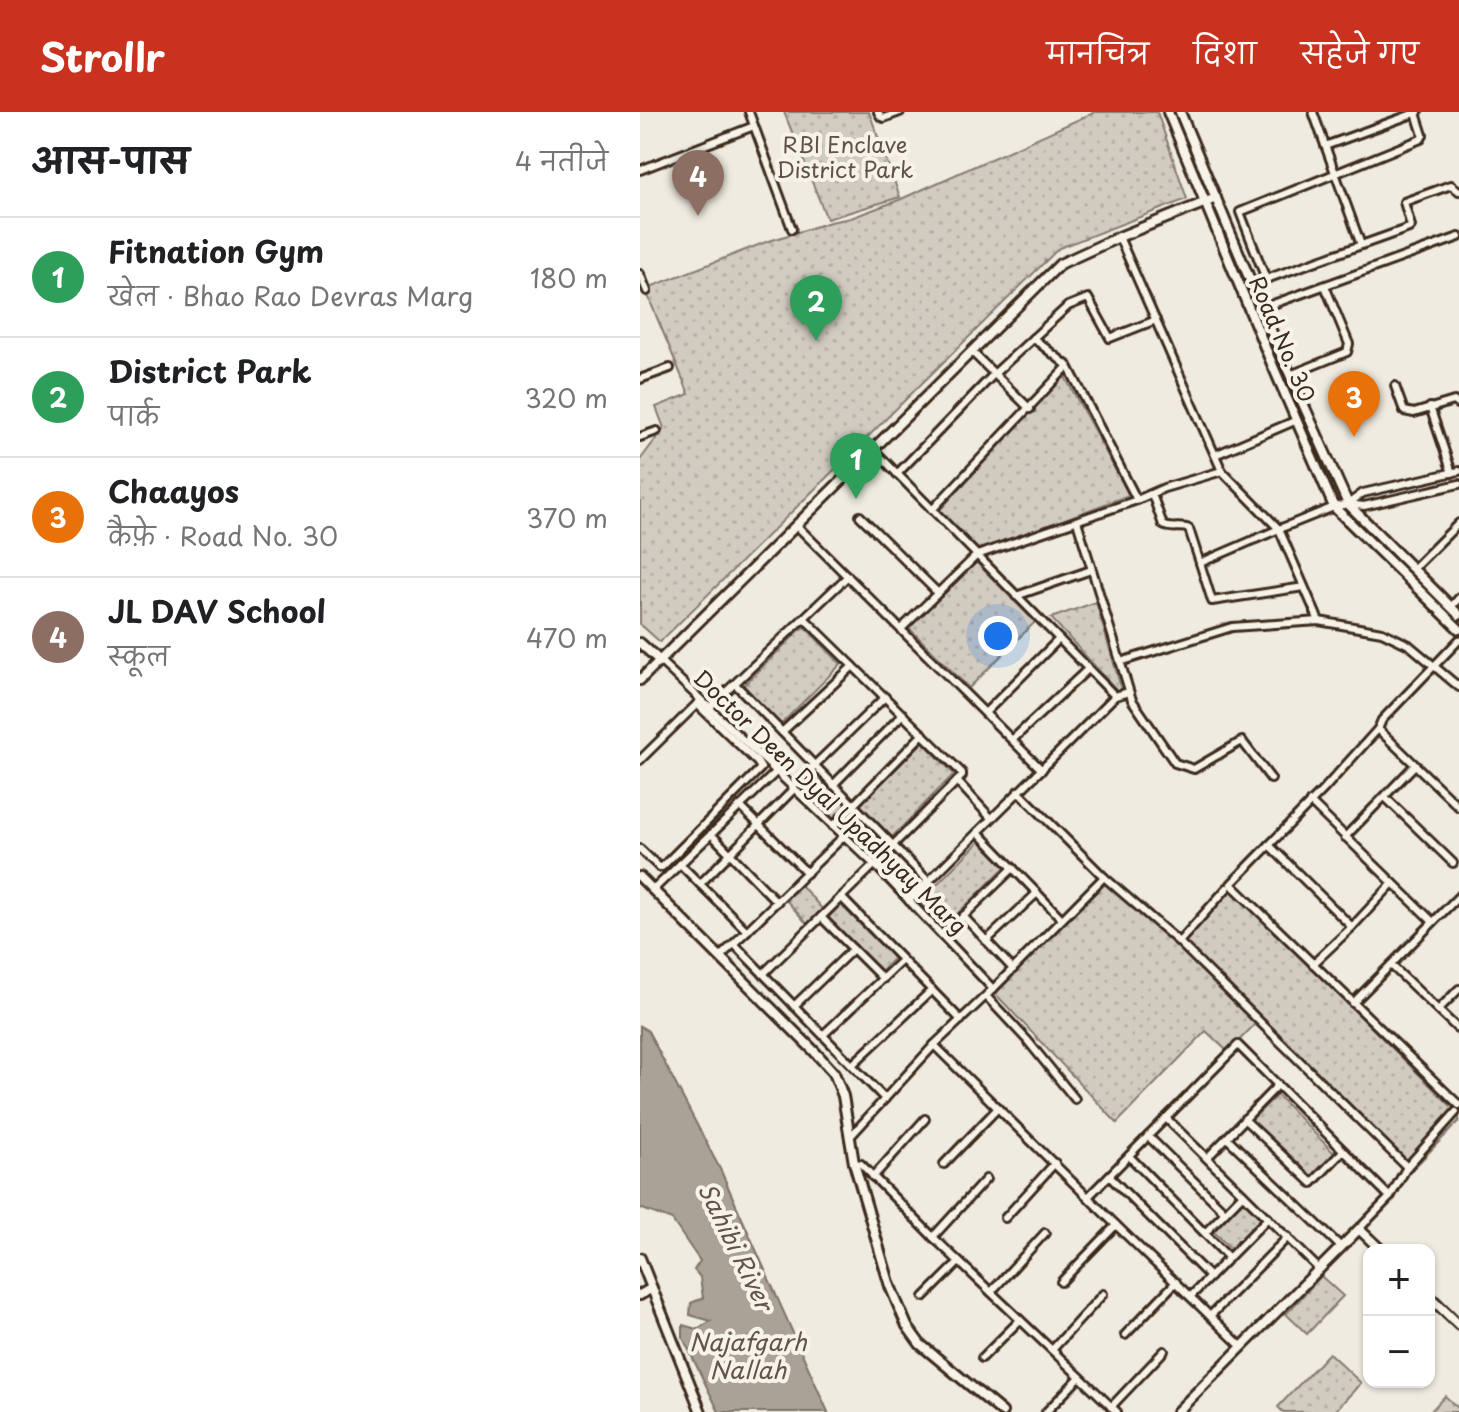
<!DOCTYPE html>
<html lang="hi">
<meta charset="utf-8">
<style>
:root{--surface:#fff;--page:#f2f2f2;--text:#202124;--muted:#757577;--line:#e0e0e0;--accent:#c8321e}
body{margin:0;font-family:"Playpen Sans","Playpen Sans Deva",sans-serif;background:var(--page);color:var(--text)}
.controls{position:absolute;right:24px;bottom:24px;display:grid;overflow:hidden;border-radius:16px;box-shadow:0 2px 6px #0004}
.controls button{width:72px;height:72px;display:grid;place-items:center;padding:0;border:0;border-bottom:2px solid var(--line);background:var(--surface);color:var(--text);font:40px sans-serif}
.you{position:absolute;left:358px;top:524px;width:28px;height:28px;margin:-20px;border:6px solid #fff;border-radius:50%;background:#1a73e8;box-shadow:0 0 0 12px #1a73e833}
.badge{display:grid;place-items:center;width:52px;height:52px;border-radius:50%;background:var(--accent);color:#fff;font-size:26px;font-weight:700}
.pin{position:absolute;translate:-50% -66px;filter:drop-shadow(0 2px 4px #0008)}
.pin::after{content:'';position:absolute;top:42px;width:28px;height:24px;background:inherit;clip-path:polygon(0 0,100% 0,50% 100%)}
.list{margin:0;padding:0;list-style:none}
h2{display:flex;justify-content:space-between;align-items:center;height:104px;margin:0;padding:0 32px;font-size:34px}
h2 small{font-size:26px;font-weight:400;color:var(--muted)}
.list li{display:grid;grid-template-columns:52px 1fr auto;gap:24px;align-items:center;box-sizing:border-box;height:120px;padding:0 32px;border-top:2px solid var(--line)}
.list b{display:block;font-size:30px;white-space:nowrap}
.list p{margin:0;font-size:26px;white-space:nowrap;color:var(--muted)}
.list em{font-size:26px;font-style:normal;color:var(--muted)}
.map{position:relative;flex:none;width:819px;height:1300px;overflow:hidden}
header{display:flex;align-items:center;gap:48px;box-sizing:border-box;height:112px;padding:0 40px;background:var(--accent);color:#fff}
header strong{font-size:38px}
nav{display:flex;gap:44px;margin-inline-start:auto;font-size:28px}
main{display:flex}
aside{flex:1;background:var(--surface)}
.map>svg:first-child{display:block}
</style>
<header>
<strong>Strollr</strong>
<nav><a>मानचित्र</a><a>दिशा</a><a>सहेजे गए</a></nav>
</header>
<main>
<aside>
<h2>आस-पास<small>4 नतीजे</small></h2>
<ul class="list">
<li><span class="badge" style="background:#2e9e5b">1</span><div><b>Fitnation Gym</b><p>खेल · Bhao Rao Devras Marg</p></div><em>180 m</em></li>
<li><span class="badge" style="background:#2e9e5b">2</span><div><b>District Park</b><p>पार्क</p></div><em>320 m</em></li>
<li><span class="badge" style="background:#e8710a">3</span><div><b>Chaayos</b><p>कैफ़े · Road No. 30</p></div><em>370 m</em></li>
<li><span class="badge" style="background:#8d6e63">4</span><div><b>JL DAV School</b><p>स्कूल</p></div><em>470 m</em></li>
</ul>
</aside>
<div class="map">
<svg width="819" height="1300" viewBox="0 0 819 1300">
<defs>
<pattern id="park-dots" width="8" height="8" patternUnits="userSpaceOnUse" patternTransform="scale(2)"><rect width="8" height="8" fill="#d1cbc0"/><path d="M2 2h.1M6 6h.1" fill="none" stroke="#b4aea5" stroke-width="1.8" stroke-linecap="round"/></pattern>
</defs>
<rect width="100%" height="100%" fill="#efebe0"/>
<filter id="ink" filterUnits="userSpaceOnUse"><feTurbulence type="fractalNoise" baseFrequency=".0125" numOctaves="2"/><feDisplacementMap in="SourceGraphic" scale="16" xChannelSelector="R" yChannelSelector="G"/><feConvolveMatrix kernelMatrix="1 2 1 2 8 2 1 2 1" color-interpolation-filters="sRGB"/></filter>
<g filter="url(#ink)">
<g fill="url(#park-dots)" stroke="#867a6f" stroke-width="2">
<path d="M144,0H229L260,85L187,107Z"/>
<path d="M455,0H517L547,87L419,136L20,530L0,512V348L24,316L16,295L49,282L5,177L126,130L190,110L211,106L259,88Z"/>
<path d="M424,263L489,383L339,439L299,399Z"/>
<path d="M336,450L395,510L329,576L269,516Z"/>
<path d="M456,490L484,586L411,506Z"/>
<path d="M164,514L201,552L140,613L102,575Z"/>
<path d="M283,630L314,662L252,725L220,693Z"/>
<path d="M173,661L206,693L193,706L161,674Z"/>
<path d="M340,729L365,755L304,815L279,790Z"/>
<path d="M471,767L534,828L586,772L819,1002V1009L772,1058L618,909L588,940L566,919L477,1011L350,876Z"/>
<path d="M160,772L184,799L169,814L145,787Z"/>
<path d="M201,793L254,846L241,859L188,806Z"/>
<path d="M637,983L696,1043L667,1073L607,1012Z"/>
<path d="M602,1088L621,1107L592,1138L573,1119Z"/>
<path d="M681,1164L703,1184L667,1222L646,1202Z"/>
<path d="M689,1241L721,1271L694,1300H643L638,1295Z"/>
<path d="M805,1284L819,1297V1300H790Z"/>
</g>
<path fill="#aaa296" stroke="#7e7266" stroke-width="2" d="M0,914L8,919L81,1059L188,1300H79L43,1226V1213L57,1217L71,1209L50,1203L51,1191L63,1186L60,1165L54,1158L60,1149L32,1108L0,1096Z"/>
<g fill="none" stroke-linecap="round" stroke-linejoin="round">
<g stroke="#3b2a1e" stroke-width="12">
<g id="minor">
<path d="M109,0L152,117"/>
<path d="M238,0L241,5L244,6L260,0"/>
<path d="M673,0L721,133"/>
<path d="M685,34L778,0"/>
<path d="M0,58L114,14"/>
<path d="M479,125L582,359L639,417L679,509"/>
<path d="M0,162L7,179"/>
<path d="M626,167L600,100L781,27L783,23L776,1"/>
<path d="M612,172L769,116L771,114L764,90L811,73L819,79"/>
<path d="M622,196L819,125"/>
<path d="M393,226L428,254L497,388"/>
<path d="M332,240L390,297"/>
<path d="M650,263L707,240L709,232L685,174"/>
<path d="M0,267L30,256"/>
<path d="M755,274L764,299L774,301L814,289L819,293"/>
<path d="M790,295L812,361"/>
<path d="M0,325L17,319"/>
<path d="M233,337L475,584"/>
<path d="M575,343L657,308"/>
<path d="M257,362L354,262L428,194L448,186L470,226L516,208"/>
<path d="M512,382L523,413C531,418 541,413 549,417L560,451L639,417L694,395L708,392L723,381L819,359"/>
<path d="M708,392L724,394L819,372"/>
<path d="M292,398L428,254"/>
<path d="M220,404L298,481"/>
<path d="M437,409L492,588L535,651L554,657L602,629L631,667"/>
<path d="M157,414L402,658"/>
<path d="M560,451L572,489L664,475"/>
<path d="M773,457L819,411"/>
<path d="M376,484L451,458"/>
<path d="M811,495L819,486"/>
<path d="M164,506L322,661V664L253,733"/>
<path d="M261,517L337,443L497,388L524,376L582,359"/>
<path d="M819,528L742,608L738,617L684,677L591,772L819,993"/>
<path d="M20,549L239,757L353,877"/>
<path d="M480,550L592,515L679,509L742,520L769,533L819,575"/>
<path d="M95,572L289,770"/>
<path d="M69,596L208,464"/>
<path d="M345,601L419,527"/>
<path d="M738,617L819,695"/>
<path d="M142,620L213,554"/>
<path d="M372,628L448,557"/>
<path d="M0,648L58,591"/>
<path d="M317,669L351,706"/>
<path d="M193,673L263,602"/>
<path d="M152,675L245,585"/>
<path d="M378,679L464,765L539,830L767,1055"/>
<path d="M745,685L813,751"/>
<path d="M670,690L793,810"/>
<path d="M100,694L167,761"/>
<path d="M193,714L283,622"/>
<path d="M338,720L422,807"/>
<path d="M71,722L137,790"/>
<path d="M705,725L775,653"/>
<path d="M629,733L712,815L673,852"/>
<path d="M0,737L19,755H22L121,656L117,650L57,592"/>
<path d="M40,752L107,819"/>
<path d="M60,772L154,677"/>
<path d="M13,778L136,660"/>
<path d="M201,785L321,908"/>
<path d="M269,789C337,720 407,653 475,584L489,580"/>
<path d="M323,804L373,857"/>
<path d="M181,805L243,867"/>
<path d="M712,815L753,771"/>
<path d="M303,824L373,756"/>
<path d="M346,829L397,781"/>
<path d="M539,830L587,776"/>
<path d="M94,832L245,987"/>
<path d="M80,845L204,724"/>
<path d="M751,853L819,918"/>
<path d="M123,862L234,753"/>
<path d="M346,884L387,928L435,987"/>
<path d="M713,891L819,784"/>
<path d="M154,894L213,837"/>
<path d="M798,898L819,877"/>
<path d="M183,923L262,848"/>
<path d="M294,933L476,1113L602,1235"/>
<path d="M212,953L292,878"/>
<path d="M526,1006L679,1157"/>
<path d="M604,1007L672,1071L703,1039"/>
<path d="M508,1024L585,1100"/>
<path d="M209,1026L294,933L353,877L464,765"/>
<path d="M587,1026L701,1135"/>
<path d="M489,1044L589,1146"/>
<path d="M567,1046L638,973"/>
<path d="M214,1051L221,1052L293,1125L477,1300"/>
<path d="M304,1052L358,996"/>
<path d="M469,1064L570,1165"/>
<path d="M233,1065L285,1007"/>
<path d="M449,1084L598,933L750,1085"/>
<path d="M365,1106L415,1051"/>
<path d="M719,1117L750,1085L767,1055L816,1000"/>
<path d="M565,1121L603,1082"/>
<path d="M293,1125L346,1067"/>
<path d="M421,1170L476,1113"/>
<path d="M351,1180L405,1121"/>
<path d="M551,1184L628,1106"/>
<path d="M284,1185L319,1150"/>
<path d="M570,1204L648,1125"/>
<path d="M485,1223L536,1170"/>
<path d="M412,1238L463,1182"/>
<path d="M342,1246L380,1208"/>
<path d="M471,1295L524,1239"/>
<path d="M406,1300L440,1265"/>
</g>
</g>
<g stroke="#3b2a1e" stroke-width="14">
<g id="tertiary">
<path d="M528,0L629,245L694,395L819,517"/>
<path d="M540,0L640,240L708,392L819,503"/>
<path d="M0,531L20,549"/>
<path d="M0,568L420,152L479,125L576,86"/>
<path d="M0,765L175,940L194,961L203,984L214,1051L250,1174L267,1214L280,1232L362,1300"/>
<path d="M0,1146L61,1300"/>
<path d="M0,1183L12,1176"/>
<path d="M789,1184L819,1213"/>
<path d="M537,1300L719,1117L741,1138"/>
</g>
</g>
<use href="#minor" stroke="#f7f3e8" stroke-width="6"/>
<use href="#tertiary" stroke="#f7f3e8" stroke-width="8"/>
</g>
</g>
<g text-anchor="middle" stroke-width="8" stroke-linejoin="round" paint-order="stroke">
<g font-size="22" fill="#605246" stroke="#f7f3e8">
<text x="205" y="41">RBI Enclave<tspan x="205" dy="25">District Park</tspan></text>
</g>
<g font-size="22" fill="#3b2a1e" stroke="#f7f3e8">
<text transform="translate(642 227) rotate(67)" y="8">Road No. 30</text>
<text transform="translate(190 690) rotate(44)" y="8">Doctor Deen Dyal Upadhyay Marg</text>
</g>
<g font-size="24" font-style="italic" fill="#625448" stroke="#f7f3e8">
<text transform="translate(95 1135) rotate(64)" y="8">Sahibi River</text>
<text x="108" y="1239">Najafgarh<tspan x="108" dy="28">Nallah</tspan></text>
</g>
</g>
</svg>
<div class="controls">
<button>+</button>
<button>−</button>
</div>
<div class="you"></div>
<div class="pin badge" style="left:216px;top:387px;background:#2e9e5b">1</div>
<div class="pin badge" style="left:176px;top:229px;background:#2e9e5b">2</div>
<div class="pin badge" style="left:714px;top:325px;background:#e8710a">3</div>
<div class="pin badge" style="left:58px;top:104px;background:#8d6e63">4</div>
</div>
</main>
